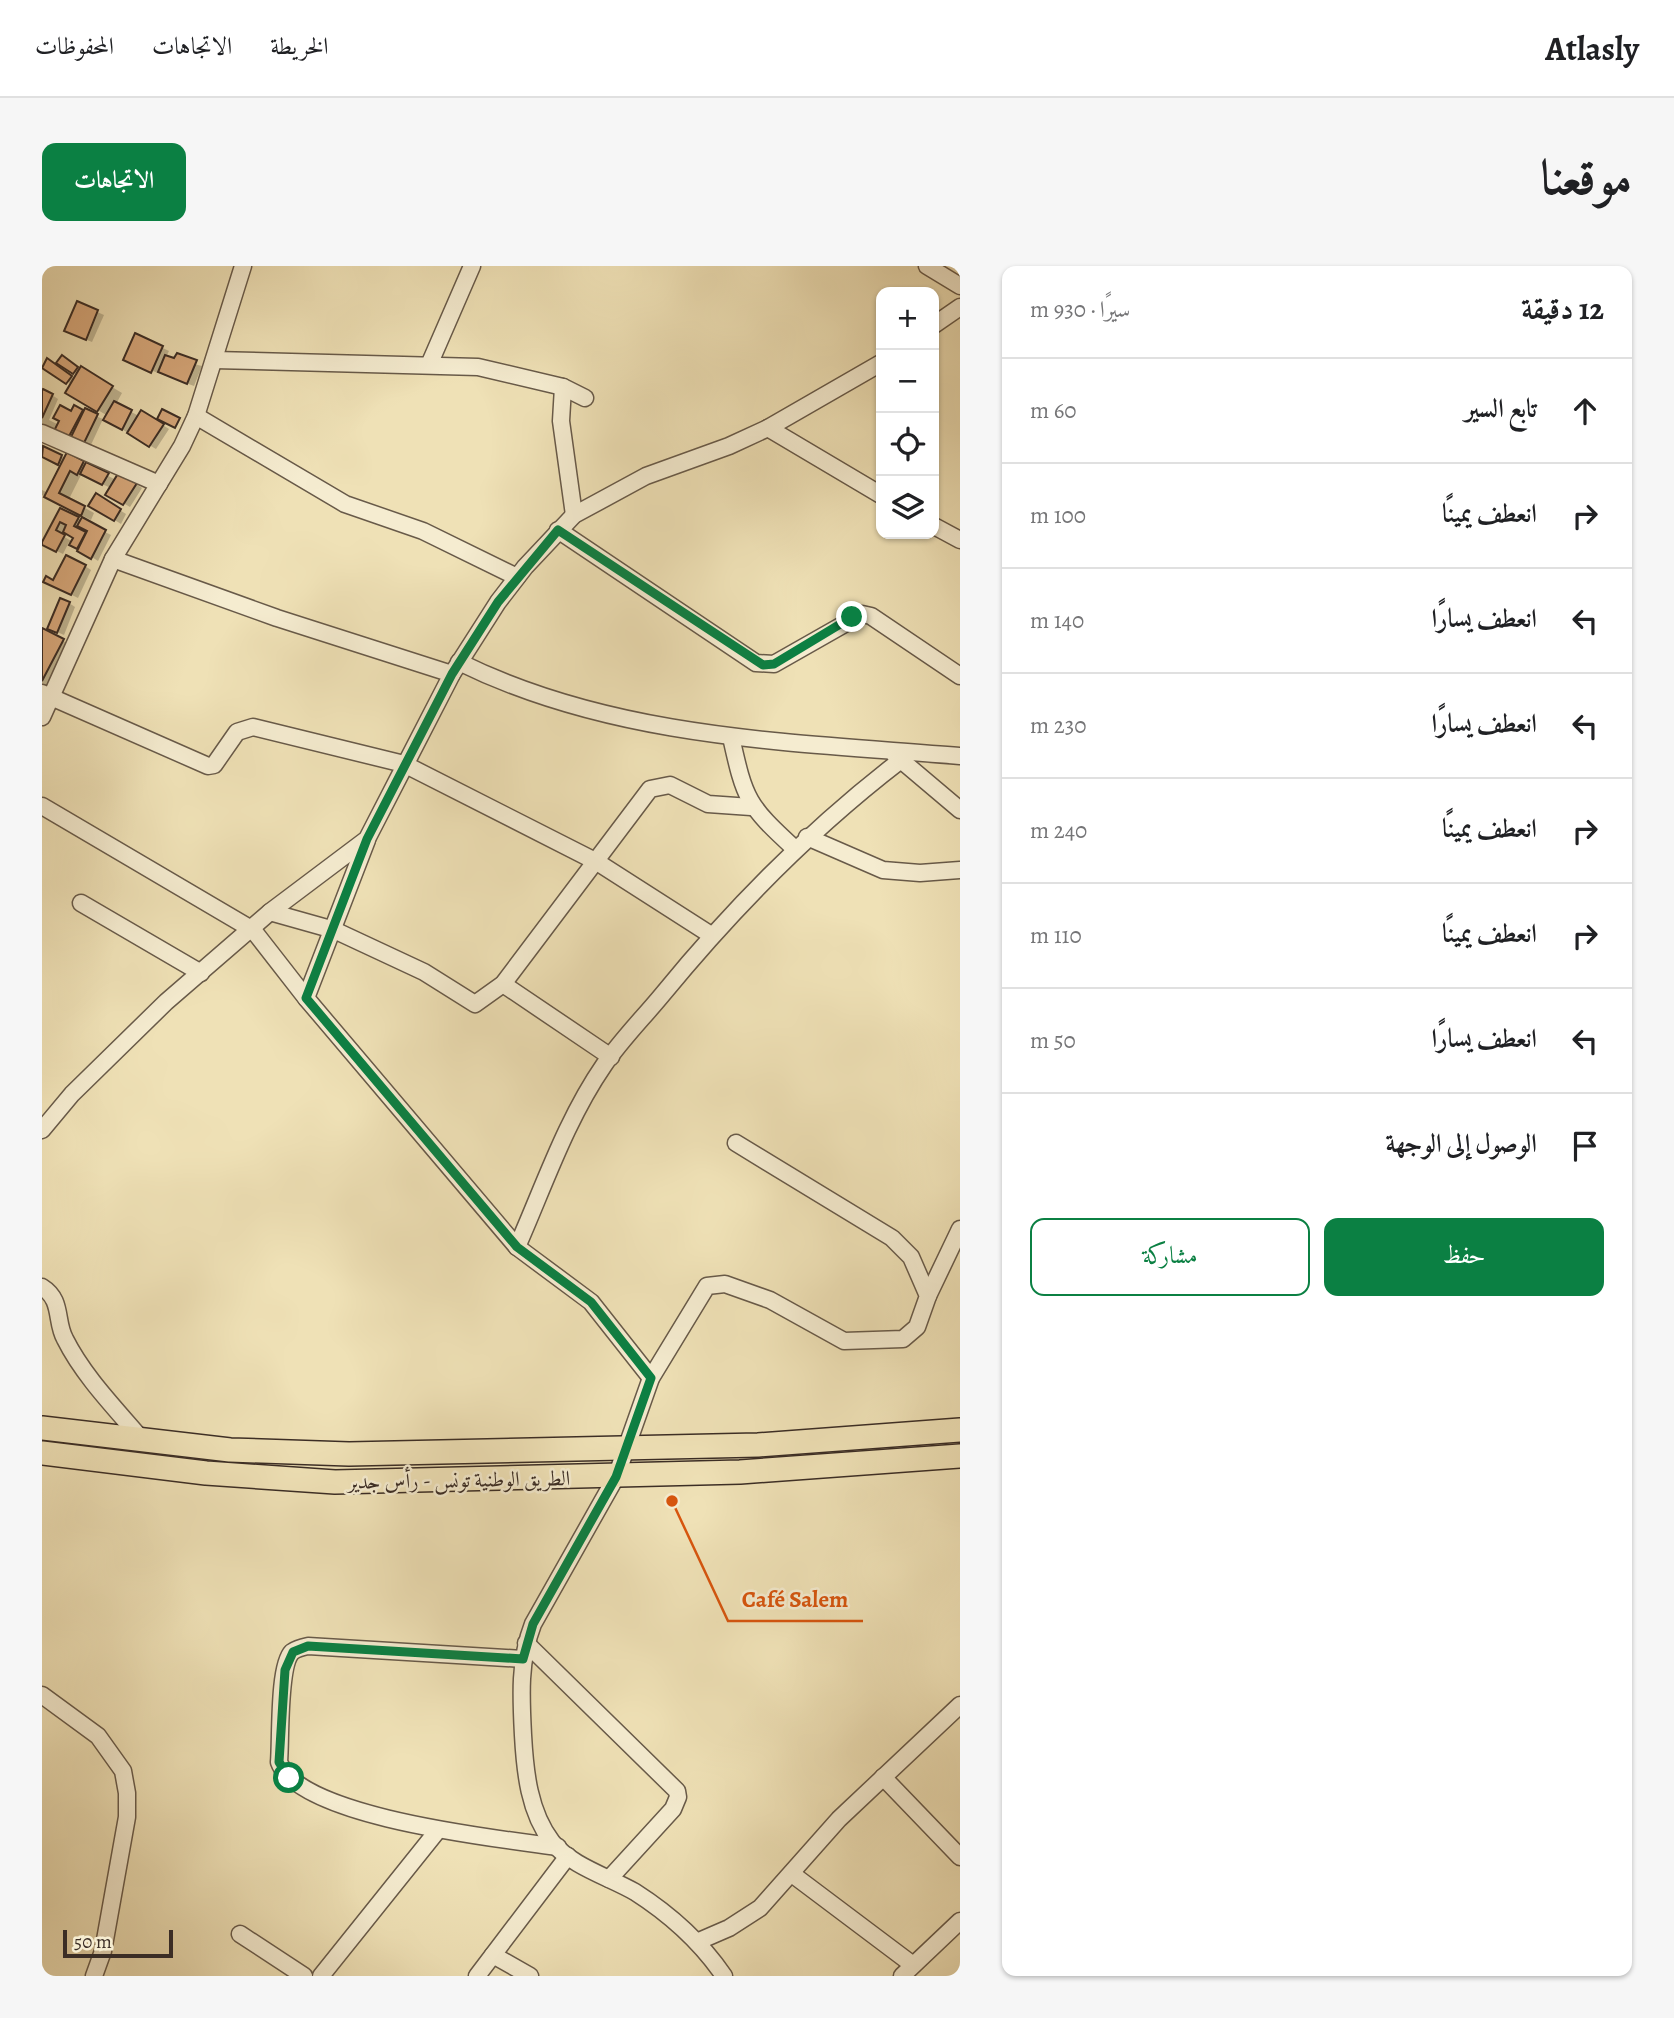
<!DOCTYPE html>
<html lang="ar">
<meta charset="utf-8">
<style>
:root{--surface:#fff;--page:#f6f6f6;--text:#202124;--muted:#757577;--line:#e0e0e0;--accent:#0b8043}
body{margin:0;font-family:Alegreya,Amiri,serif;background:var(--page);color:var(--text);direction:rtl}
.controls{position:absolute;right:21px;top:21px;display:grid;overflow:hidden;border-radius:14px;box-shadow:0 2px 5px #0004}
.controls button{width:63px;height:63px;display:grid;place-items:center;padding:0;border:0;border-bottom:2px solid var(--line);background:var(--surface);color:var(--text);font:35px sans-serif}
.scale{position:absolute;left:21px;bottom:18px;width:110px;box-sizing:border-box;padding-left:7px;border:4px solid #3b2d25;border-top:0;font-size:19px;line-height:24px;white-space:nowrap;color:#3b2d25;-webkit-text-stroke:5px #f5ecd0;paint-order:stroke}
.stop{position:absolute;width:21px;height:21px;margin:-16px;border:5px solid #0b8043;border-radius:50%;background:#fff}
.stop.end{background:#0b8043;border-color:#fff;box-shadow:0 2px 7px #0008}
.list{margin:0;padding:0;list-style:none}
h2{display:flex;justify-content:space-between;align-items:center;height:91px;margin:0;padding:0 28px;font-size:30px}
h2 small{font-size:23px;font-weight:400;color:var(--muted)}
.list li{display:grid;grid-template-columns:46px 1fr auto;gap:21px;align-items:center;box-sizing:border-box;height:105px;padding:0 28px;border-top:2px solid var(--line)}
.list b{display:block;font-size:26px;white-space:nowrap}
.list em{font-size:23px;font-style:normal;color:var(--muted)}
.actions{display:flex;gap:14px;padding:21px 28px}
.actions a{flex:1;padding:16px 0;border:2px solid var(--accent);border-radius:14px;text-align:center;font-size:24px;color:var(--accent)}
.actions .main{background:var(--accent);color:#fff}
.icon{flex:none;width:38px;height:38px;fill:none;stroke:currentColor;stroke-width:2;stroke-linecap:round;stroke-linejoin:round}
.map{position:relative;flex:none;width:918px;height:1710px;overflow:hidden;direction:ltr;border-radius:14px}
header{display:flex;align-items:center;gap:42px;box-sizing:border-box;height:98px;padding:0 35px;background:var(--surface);border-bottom:2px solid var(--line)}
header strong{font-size:33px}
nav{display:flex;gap:38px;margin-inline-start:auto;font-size:24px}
.intro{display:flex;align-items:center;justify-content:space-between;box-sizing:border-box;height:168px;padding:0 42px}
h1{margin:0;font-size:49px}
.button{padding:18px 32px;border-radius:14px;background:var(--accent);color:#fff;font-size:24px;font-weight:700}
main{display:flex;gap:42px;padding:0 42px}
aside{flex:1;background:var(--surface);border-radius:14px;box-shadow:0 2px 5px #0004}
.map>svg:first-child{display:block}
</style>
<header>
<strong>Atlasly</strong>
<nav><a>الخريطة</a><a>الاتجاهات</a><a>المحفوظات</a></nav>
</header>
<div class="intro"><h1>موقعنا</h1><a class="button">الاتجاهات</a></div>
<main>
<aside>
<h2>12 دقيقة<small>سيرًا · 930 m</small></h2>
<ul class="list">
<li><svg class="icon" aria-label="ahead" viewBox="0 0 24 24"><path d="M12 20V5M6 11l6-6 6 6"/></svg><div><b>تابع السير</b></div><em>60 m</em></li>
<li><svg class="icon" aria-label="right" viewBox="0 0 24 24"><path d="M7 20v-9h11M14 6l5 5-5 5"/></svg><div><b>انعطف يمينًا</b></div><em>100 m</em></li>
<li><svg class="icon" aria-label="left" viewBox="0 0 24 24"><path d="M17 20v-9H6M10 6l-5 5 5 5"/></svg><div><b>انعطف يسارًا</b></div><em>140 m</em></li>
<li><svg class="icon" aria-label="left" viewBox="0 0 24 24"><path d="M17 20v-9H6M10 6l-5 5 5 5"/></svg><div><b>انعطف يسارًا</b></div><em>230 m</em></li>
<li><svg class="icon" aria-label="right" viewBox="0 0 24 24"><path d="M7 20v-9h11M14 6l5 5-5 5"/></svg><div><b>انعطف يمينًا</b></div><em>240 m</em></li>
<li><svg class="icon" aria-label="right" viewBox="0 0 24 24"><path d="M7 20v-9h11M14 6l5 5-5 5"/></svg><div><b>انعطف يمينًا</b></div><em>110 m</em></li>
<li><svg class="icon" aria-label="left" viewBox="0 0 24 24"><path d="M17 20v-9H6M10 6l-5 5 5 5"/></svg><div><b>انعطف يسارًا</b></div><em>50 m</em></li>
<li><svg class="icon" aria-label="arrive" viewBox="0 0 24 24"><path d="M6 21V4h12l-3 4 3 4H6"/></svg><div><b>الوصول إلى الوجهة</b></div></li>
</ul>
<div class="actions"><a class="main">حفظ</a><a>مشاركة</a></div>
</aside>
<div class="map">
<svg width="918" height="1710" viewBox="0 0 918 1710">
<rect width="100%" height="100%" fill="#efe1b6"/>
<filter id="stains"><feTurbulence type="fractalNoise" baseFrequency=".00286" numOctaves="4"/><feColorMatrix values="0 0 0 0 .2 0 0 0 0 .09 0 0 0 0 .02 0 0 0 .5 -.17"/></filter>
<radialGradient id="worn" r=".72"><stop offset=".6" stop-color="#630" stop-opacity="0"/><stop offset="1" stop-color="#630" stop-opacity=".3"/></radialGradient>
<g fill="#0003" fill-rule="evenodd">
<path d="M35,37L62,49L50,76L30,68Z"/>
<path d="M94,69L127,85L124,91L160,100L152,120L89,97Z"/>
<path d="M20,91L80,127L74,138L97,150L100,146L127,163L114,183L64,154L66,150L25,126L29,119L12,98L33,113L36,109L17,96Z"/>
<path d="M10,129L16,133L7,154L17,159L33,142L61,153L48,181L0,160V130Z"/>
<path d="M0,179L24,193L26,189L74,214L78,208L100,222L88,241L66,228L69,222L39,209L27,233L52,247L49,254L0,229V224L6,227L20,199L0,190Z"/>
<path d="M55,230L84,248L79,258L49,239Z"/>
<path d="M19,244L69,269L56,295L27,276L21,288L1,278ZM22,265L33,271L31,276L19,269Z"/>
<path d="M43,300L49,304L36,332L10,319Z"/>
<path d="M27,337L33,341L22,369L13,365Z"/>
<path d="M0,364L31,380L9,423L0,418Z"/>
</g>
<g fill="#d8a97c" stroke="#3b2d25" stroke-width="2">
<path d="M35,35L56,44L44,74L22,65Z"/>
<path d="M93,67L121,80L109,107L81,94Z"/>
<path d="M135,87L155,94L145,118L116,106L123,89L132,92Z"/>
<path d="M20,89L36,101L31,108L14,97Z"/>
<path d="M5,92L30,110L24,118L0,102Z"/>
<path d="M39,100L71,120L55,146L23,127Z"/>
<path d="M1,123L11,128L0,152V125Z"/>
<path d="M72,135L90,144L80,164L61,154Z"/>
<path d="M18,139L29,145L32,139L41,144L25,174L11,167L17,155L11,152Z"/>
<path d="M43,142L56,148L41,179L28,173Z"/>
<path d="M120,143L138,152L133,162L115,153Z"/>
<path d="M99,144L122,158L107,181L85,167Z"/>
<path d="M1,180L20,189L16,199L0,191Z"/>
<path d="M25,186L42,195L35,209L28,205L17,227L43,240L39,250L2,231Z"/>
<path d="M44,196L67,207L60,219L38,208Z"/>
<path d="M77,206L95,217L81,239L63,229Z"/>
<path d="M54,227L79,243L72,255L46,240Z"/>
<path d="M18,242L37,251L32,260L44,266L35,283L27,279L31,272L21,266L24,259L18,256L14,264L23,269L14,286L0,279V276Z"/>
<path d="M40,251L64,264L49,293L35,285L45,265L35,260Z"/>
<path d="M24,289L44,299L29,329L1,316L4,310L11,314Z"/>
<path d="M18,332L28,336L15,367L5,363Z"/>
<path d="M0,362L22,373L0,415Z"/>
</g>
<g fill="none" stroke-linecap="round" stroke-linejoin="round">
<g stroke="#685a49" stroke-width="19">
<g id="minor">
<path d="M885,0L918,20"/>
<path d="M892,59L918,41"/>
<path d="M172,94L436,101L521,121L543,132"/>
<path d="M387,99L430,0"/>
<path d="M521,121L519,155L532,249"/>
<path d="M154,150L303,238L381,265L475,311"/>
<path d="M726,162L839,229"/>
<path d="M0,167L117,218"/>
<path d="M892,260L918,274"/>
<path d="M516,264L714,397L732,398L820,348L829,350L918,410"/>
<path d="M71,293L235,352L410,408"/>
<path d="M417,396C573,473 748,476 918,490"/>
<path d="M0,427L166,500L172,499L195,466L211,461L362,498L555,596L669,669"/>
<path d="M0,451L71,293L140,180L154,150L201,0"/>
<path d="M689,471C703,534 705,539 753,583"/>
<path d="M853,489L918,544"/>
<path d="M0,540L211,664L264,732L475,981L549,1036L609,1112"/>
<path d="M765,571L841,604L878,607L918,604"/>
<path d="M39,637L159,707"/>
<path d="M228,646L292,664L382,706L433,738L461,718L608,523L628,519L666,538L709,541"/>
<path d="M461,718L569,791"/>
<path d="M264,732L325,574"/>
<path d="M0,864L30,828L124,736L228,646L325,573L410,408L456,336L483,301L532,249L604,210L687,180L726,162L839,97"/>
<path d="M475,981C502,920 524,854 562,799C579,774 601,752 620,729C692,641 769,563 859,494"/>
<path d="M0,1021C21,1034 13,1055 23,1073C42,1111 75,1144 102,1176"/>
<path d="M886,1030L918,963"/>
<path d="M484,1377L635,1525L636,1531L631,1543L567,1613"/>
<path d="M481,1393L266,1380C261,1381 254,1383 250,1386C236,1400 239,1474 237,1496C257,1552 460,1573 516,1581"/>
<path d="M0,1429L56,1470L81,1505L85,1527V1551L61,1685L52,1710"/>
<path d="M841,1511L918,1591"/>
<path d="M750,1608L871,1699"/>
<path d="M198,1668L262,1710"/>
<path d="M657,1675L687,1662L718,1642L797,1553L918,1439"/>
<path d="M451,1689L488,1710"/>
<path d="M279,1710L396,1564"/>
<path d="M435,1710L526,1590"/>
<path d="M682,1710C658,1675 629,1649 593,1626C567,1611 529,1600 510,1576C487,1546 483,1506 481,1469C479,1431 477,1394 491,1358L574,1211L609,1112L665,1020L683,1018L728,1034L802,1075L861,1073L875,1061L886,1030L869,991L850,972L694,877"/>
<path d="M860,1710L918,1655"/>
</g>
</g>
<g stroke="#3b2d25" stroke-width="26">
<g id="highway">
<path d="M0,1162L188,1184L307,1188L716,1179L918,1164"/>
<path d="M0,1187L164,1207L293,1216L698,1206L918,1190"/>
</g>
</g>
<use href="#minor" stroke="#f5ecd0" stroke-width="16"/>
<use href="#highway" stroke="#efe1b6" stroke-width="23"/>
</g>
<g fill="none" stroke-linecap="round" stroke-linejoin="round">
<path stroke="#0b8043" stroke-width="9" d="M247,1512L237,1496L243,1404L251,1386L266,1380L481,1393L491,1358L574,1211L609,1112L549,1036L475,981L264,732L325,573L410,408L456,336L516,264L721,399L732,398L810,351"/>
</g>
<g text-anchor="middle" stroke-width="5" stroke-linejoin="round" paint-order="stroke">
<g font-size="21" fill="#3b2d25" stroke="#f5ecd0">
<text transform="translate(417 1214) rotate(-1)" y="7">الطريق الوطنية تونس - رأس جدير</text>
</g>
</g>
<path fill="none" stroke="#d7550e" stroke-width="2.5" d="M630 1235L686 1355H821"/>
<circle fill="#d7550e" stroke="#f5ecd0" stroke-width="2.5" cx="630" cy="1235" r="7"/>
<g font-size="23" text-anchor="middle" font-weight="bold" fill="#d7550e" stroke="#f5ecd0" stroke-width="5" stroke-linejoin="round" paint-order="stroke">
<text x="753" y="1341">Café Salem</text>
</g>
<rect width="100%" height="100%" filter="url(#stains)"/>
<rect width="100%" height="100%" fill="url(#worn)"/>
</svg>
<div class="controls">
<button>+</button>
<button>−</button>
<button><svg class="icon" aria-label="locate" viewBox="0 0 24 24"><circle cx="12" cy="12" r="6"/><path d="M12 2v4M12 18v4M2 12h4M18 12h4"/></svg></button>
<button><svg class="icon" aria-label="layers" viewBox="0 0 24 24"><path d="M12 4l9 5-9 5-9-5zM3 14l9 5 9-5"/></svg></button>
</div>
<div class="scale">50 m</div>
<div class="stop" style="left:247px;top:1512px"></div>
<div class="stop end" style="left:810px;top:351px"></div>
</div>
</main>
